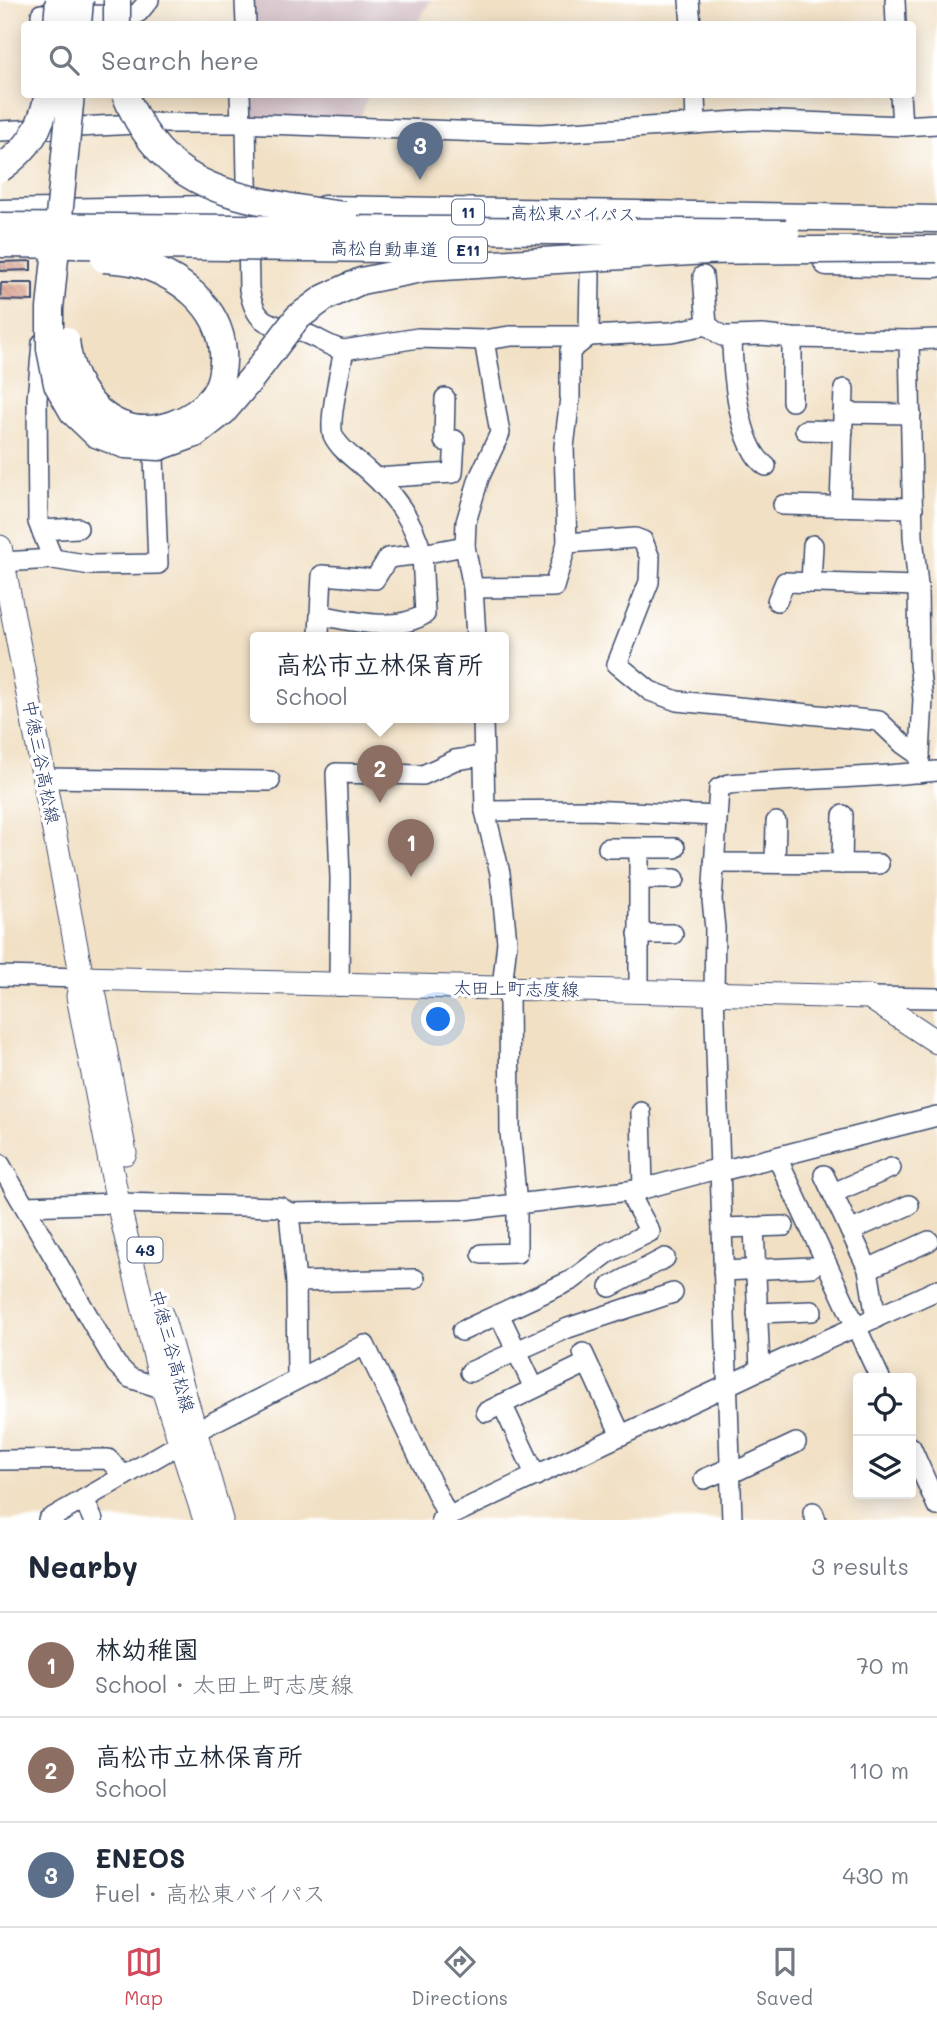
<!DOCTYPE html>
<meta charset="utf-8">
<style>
:root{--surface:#fff;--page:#f6f6f7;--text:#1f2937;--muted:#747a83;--line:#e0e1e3;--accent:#d1495b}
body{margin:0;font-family:Mali,"Klee One",sans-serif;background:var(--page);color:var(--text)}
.controls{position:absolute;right:21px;bottom:21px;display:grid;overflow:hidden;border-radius:7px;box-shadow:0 4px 18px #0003}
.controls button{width:63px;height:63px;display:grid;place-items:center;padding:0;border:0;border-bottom:2px solid var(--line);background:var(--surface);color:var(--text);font:35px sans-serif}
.you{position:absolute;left:439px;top:1020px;width:24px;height:24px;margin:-18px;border:5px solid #fff;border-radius:50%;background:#1a73e8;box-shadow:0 0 0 10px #1a73e833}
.badge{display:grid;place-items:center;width:46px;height:46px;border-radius:50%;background:var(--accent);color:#fff;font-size:23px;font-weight:700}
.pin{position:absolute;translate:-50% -58px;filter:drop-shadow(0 2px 4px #0008)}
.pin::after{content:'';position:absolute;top:37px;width:24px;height:21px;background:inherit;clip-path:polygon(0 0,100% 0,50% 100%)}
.popup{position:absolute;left:250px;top:632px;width:259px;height:91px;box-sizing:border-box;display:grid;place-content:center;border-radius:7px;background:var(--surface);filter:drop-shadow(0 2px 5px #0005);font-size:23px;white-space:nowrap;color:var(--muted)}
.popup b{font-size:26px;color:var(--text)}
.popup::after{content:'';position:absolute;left:50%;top:100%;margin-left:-14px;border:14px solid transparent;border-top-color:var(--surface)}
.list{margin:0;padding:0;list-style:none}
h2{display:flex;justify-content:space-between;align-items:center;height:91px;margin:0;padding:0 28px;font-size:30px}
h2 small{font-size:23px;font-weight:400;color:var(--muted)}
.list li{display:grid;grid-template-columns:46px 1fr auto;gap:21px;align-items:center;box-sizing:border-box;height:105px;padding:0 28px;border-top:2px solid var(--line)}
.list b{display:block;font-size:26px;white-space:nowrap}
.list p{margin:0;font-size:23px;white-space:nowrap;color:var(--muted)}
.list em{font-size:23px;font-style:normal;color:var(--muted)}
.icon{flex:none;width:38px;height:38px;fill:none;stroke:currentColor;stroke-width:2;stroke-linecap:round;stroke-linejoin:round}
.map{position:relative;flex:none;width:937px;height:1520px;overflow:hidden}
.search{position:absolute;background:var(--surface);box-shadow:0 4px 18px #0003;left:21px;right:21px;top:21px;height:77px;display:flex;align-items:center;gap:18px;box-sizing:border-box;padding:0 24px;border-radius:7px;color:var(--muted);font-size:26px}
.sheet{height:406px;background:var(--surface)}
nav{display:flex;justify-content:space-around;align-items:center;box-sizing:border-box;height:98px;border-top:2px solid var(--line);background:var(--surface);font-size:19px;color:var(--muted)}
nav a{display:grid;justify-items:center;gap:4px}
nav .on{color:var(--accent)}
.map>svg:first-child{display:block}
</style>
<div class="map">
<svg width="937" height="1520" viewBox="0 0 937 1520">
<defs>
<pattern id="building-back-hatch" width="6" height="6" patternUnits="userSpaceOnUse" patternTransform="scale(1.75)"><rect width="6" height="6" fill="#d99984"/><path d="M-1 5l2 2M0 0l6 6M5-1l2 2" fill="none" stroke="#af7d6f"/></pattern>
</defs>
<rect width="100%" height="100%" fill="#fff"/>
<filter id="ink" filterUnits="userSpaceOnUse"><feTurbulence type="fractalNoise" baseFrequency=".0143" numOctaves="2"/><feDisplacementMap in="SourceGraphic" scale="14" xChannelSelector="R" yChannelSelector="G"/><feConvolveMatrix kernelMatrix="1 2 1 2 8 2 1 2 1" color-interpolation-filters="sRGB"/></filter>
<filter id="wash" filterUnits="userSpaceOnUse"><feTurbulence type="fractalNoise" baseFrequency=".00686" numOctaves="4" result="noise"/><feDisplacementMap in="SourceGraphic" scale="28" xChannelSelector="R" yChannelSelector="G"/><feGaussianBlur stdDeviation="1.57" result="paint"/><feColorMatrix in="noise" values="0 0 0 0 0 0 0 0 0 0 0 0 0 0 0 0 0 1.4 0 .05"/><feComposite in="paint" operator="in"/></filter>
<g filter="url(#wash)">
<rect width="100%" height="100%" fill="#f1e0c4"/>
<g fill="#d2bec4">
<path d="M248,0H434L429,3L417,24H247Z"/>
<path d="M242,95H368L358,124L246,118Z"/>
</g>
<g id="blocks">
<g fill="url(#building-back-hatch)">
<path d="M31,261V270L0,271V262Z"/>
<path d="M1,283H33V301L0,300Z"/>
</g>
</g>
</g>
<g filter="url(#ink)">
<use href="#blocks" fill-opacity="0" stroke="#3b4a6d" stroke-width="2"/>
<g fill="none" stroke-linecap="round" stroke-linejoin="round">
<g stroke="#3b4a6d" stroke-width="22">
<g id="minor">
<path d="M245,0L246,24"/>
<path d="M689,0L691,24"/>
<path d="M895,0L896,24"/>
<path d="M41,24V14L132,16L139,12L149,0"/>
<path d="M240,94L241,123"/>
<path d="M695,94L696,124"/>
<path d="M900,94L902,126"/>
<path d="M246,123L249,289C256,326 268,323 298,331C315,335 327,347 344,350C341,367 328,421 333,435C339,449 356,460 367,470C392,492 414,521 422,554L465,546L473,588L476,637"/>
<path d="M0,131L156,123H241L541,134L753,120L902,126L937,124"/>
<path d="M590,275L589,336L671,332L707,325"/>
<path d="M703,276L707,325L722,336H732L762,335L792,338L909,340L913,536L918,586L919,663L923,699L919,773"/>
<path d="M732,336C732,368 738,447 766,466"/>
<path d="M792,338V401"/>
<path d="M909,340L937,339"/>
<path d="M42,343L37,399L38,522L53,559"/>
<path d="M344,350L418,338L484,340L511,336H589"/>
<path d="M843,413L911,414"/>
<path d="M805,430L843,431"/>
<path d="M376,478L453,473L455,440L444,441L445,398"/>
<path d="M783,505L913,508"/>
<path d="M840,506L844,389"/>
<path d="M41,530L78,528"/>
<path d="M567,543L564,447L570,398V351L589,336"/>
<path d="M465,546L466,522L479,478L500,433L484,340"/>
<path d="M3,562L53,559L91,565L158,564L154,457"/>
<path d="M811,583L813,545"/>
<path d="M473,588L554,587L567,543L635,538L643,541L650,558L649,582L617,664L650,691L677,701L879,721L903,744L920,756"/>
<path d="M777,601L785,582L918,586"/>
<path d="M319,634L322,575L375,579L388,558L422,554L425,614C395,633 352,621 320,615"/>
<path d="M483,717L485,811L500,873L507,942L502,988"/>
<path d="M44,778L270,781"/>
<path d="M485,811L589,810L717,816"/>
<path d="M608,848H639"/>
<path d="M714,863L879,864"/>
<path d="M775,863L776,822"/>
<path d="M842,864L843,815"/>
<path d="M639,879H675"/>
<path d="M638,934H673"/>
<path d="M0,976L82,978"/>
<path d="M339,986L340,878L336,773L423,775L455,760L482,756"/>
<path d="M639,992V848H675"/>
<path d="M869,997L937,998"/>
<path d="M641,1112L643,1189"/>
<path d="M777,1157L880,1378"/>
<path d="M0,1164L116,1364L130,1378L173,1392"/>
<path d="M824,1175L868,1269L876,1318"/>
<path d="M833,1193L891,1168"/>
<path d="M25,1206L118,1203L280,1207L289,1213L464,1210L620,1192L643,1189L720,1168L725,1170L937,1116"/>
<path d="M289,1213L296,1282L415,1279"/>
<path d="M754,1227L760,1370"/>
<path d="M722,1228L784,1226"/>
<path d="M850,1231L909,1205"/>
<path d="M482,1254L517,1253V1205L510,1132L509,989"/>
<path d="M868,1269L929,1241"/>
<path d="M723,1271L812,1267"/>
<path d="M296,1282L297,1377"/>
<path d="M610,1287L665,1258"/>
<path d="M757,1313L812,1311"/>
<path d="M499,1314L534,1388"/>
<path d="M462,1331L572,1280L608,1253L650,1232L634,1202V1190"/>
<path d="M583,1353L621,1435"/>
<path d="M470,1372L568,1328L673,1293"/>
<path d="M502,1404L536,1476"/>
<path d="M486,1412L587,1363"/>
<path d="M194,1432L365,1345L448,1517"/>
<path d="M911,1447L937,1506"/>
<path d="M0,1460L108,1459L124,1476"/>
<path d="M730,1474L796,1443"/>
<path d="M704,1479L730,1468"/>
<path d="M84,1499L93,1520"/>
<path d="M813,1512L816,1520"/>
<path d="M48,1520L169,1450L195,1442"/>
<path d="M441,1520L760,1370L937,1290"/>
<path d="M732,1520L714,993L715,928L712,900L719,788L729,784C798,779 868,778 937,771"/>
</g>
</g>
<g stroke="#3b4a6d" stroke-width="25">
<g id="major">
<path d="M0,547L82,978L78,996L118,1203L163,1389L205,1520"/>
<path d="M82,978L869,997L937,1042"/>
<path d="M82,978L95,996L125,1153"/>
<path d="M162,1316L221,1520"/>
</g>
</g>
<g stroke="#3b4a6d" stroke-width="29">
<g id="highway">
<path d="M324,209L937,219"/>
<path d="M0,213L268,208"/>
<path d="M827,262L937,264"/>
</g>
</g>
<use href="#minor" stroke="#fff" stroke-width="19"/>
<use href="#major" stroke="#fff" stroke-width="23"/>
<use href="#highway" stroke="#fff" stroke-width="26"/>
<g stroke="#3b4a6d" stroke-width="29" stroke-linecap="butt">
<g id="highway-bridge">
<path d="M57,24L59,0"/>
<path d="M78,24L80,0"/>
<path d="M117,24V0"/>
<path d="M71,94L50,309V349L57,384L73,412L96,434L125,445L159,447L195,434L223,412L251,379L297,318L324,298L361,281L426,268L707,251"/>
<path d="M125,94C156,170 205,192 281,205C302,209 323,213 345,215"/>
<path d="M0,169C29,148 41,130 48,94"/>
<path d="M0,226L786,233"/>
<path d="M0,244L466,250"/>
<path d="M690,251L937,249"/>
<path d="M66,340C71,396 114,445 173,424C187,419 202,410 212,397C221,385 224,367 223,352C220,305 178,275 136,263C126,260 114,260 104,259"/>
</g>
</g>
<use href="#highway-bridge" stroke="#fff" stroke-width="26"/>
</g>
</g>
<g text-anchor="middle" stroke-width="7" stroke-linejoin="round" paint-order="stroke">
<g fill="#fff" stroke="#5f6d8e" stroke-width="2">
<rect x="452" y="199.5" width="32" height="25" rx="5"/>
<rect x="449" y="237.5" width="38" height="25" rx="5"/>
<rect x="127.5" y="1237.5" width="35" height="25" rx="5"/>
</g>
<g font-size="16" font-weight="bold" fill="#1b2f5e">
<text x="468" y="218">11</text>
<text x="468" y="256">E11</text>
<text x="145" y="1256">43</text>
</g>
<g font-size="18" fill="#1b2f5e" stroke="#fff">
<text transform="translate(573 214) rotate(1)" y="6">高松東バイパス</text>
<text transform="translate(384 249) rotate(1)" y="6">高松自動車道</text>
<text transform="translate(41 762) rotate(79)" y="6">中徳三谷高松線</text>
<text transform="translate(516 989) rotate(1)" y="6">太田上町志度線</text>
<text transform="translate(172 1351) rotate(75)" y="6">中徳三谷高松線</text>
</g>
</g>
</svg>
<div class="controls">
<button><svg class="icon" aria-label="locate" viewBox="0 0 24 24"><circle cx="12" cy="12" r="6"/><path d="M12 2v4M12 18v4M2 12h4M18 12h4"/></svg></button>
<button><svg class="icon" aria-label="layers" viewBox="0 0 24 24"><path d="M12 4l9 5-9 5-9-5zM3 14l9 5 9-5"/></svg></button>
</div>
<div class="you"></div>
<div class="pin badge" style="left:411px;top:877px;background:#8d6e63">1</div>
<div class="pin badge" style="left:380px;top:803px;background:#8d6e63">2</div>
<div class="popup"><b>高松市立林保育所</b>School</div>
<div class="pin badge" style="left:420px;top:180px;background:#5c6f8a">3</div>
<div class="search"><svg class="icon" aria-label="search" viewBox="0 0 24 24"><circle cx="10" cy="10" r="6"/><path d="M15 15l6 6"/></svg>Search here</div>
</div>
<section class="sheet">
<h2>Nearby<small>3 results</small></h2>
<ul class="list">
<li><span class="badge" style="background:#8d6e63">1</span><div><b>林幼稚園</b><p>School · 太田上町志度線</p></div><em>70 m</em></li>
<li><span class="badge" style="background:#8d6e63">2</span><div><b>高松市立林保育所</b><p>School</p></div><em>110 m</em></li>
<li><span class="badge" style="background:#5c6f8a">3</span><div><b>ENEOS</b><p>Fuel · 高松東バイパス</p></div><em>430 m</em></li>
</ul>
</section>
<nav>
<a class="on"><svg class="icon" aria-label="map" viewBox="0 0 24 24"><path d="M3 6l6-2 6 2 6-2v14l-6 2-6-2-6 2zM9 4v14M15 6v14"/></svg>Map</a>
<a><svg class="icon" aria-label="directions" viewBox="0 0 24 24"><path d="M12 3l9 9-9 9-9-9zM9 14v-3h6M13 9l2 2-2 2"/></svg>Directions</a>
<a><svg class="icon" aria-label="saved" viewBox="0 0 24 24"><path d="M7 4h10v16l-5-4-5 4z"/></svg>Saved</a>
</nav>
